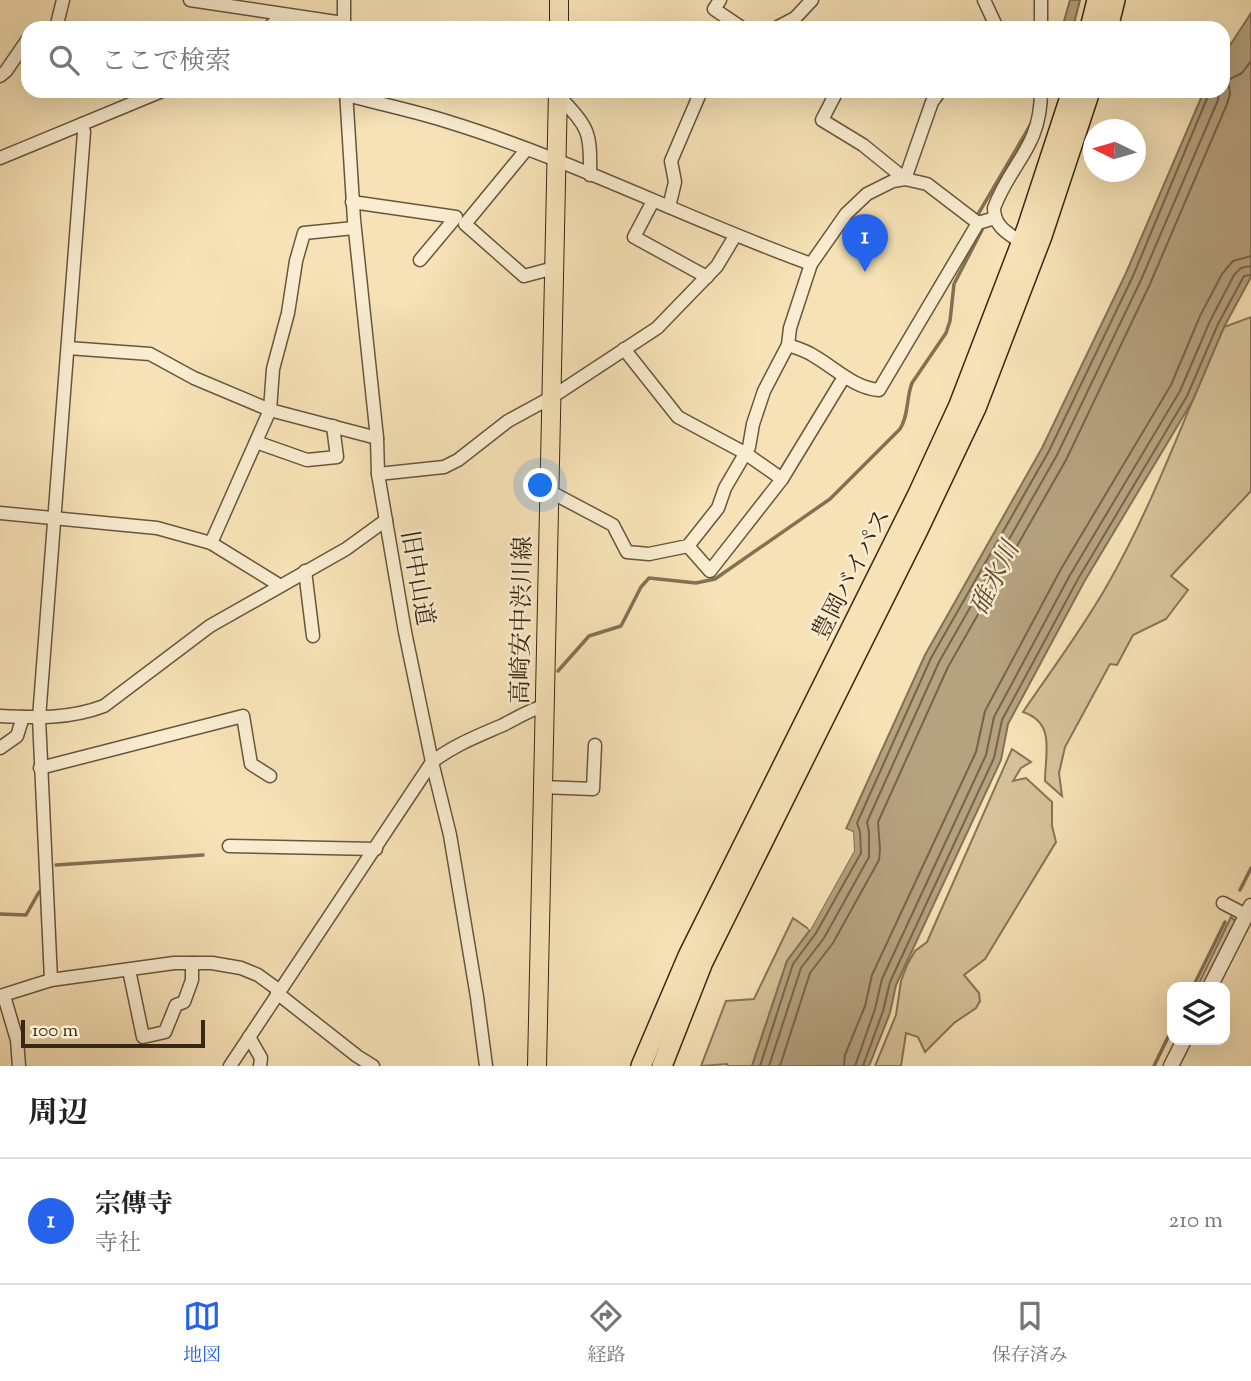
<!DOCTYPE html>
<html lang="ja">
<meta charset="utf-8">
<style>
:root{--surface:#fff;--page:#f6f6f6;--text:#222;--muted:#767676;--line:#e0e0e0;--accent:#2563eb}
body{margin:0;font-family:"Sorts Mill Goudy","Noto Serif JP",serif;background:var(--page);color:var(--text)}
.controls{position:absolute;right:21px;bottom:21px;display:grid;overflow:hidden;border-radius:14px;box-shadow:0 7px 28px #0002}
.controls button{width:63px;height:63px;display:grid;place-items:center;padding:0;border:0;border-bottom:2px solid var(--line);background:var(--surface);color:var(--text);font:35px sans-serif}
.compass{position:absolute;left:1083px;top:119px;width:63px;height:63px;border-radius:50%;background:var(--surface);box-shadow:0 7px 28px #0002;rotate:275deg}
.scale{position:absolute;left:21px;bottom:18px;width:184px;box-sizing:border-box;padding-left:7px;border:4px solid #382713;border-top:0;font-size:19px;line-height:24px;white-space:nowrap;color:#382713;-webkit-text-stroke:5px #f9ecd0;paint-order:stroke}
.you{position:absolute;left:541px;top:486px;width:24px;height:24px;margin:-18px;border:5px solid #fff;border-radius:50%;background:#1a73e8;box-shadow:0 0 0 10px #1a73e833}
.badge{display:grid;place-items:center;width:46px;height:46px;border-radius:50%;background:var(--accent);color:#fff;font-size:23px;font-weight:700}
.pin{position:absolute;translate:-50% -58px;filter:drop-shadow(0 2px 4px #0008)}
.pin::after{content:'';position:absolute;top:37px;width:24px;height:21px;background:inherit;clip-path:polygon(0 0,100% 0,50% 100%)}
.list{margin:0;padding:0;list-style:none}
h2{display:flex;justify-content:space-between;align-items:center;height:91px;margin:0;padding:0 28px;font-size:30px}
h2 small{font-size:23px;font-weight:400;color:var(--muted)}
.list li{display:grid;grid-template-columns:46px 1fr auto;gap:21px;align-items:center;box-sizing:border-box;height:126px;padding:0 28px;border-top:2px solid var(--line)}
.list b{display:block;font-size:26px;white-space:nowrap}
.list p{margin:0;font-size:23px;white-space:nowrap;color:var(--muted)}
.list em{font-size:23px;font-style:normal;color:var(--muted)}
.icon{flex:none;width:38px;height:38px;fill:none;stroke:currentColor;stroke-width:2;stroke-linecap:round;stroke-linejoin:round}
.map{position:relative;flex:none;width:1251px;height:1066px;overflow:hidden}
.search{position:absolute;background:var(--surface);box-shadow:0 7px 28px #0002;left:21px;right:21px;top:21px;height:77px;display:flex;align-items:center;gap:18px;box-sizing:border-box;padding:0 24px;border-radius:21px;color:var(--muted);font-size:26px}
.sheet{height:217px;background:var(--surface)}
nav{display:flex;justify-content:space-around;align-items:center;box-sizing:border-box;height:98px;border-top:2px solid var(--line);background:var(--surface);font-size:19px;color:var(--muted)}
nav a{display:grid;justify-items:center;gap:4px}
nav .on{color:var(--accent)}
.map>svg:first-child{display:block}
</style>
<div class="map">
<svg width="1251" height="1066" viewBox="0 0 1251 1066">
<rect width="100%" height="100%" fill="#f6e2b6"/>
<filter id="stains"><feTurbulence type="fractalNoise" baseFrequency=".00286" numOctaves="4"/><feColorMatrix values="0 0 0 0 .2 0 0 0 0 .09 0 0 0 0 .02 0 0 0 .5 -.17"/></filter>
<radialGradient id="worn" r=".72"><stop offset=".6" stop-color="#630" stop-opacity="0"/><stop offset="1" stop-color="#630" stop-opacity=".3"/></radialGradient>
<g fill="#d6c29a" stroke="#877456" stroke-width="2">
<path d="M1251,317V491L1171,576L1188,590L1166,619L1133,635L1117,665L1110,664L1065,747L1059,773L1062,796L1045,781C1045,753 1056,723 1023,712C1052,669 1084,627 1109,582C1155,501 1186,412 1224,327Z"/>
<path d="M1012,749L1031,762L1021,768L1013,781L1026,778L1052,802V826L1056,842L985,959L964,975L979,993L980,1001L976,1008L954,1023L925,1052L918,1037L906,1033L901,1066H875L896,1015L901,981L907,965L915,951L927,942Z"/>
<path d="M1231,917L1235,921L1202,987H1197Z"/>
<path d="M793,918L810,930L787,961L752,1066H728L727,1064L701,1066L726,1001L754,999Z"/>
</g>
<g fill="#b5a27f" stroke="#837154" stroke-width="2">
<path d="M1070,0H1080L1073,28H1062Z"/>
<path d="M1251,13V277L1224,327L1193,400L1084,582L1008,724L1001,760L896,985L890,1013L869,1066H752L787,961L810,930L854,851L853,832L846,829L925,655L1042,448L1126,273L1204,91H1223V56Z"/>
</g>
<path fill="#f6e2b6" d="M843,828L853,832L854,851L810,930L808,928L851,850L850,834L844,832Z"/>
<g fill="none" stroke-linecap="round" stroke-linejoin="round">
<g stroke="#766449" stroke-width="2">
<path d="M760,1066L793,964L816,933L861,853L860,832L857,823L931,658L1049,451L1133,276L1210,91"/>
<path d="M769,1066L801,968L824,938L869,857V832L867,822L939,662L1057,455L1141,280L1218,100L1219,91"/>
<path d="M780,1066L810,973L833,943L879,860L880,850L878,822L948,667L1066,460L1150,284L1227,104L1230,94L1228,80L1242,73L1251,61"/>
<path d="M844,1066L845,1055L865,1006L872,975L976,752L985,711L1061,569L1171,385L1200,316L1222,274L1233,261L1251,256"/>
<path d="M855,1066L875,1009L882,979L986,755L994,717L1070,575L1180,391L1210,321L1234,275L1241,268L1251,266"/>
<path d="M863,1066L883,1011L890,982L994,758L1002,720L1078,579L1187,396L1218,324L1244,276L1251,275"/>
</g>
<g stroke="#837154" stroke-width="3.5">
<path d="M977,216L1031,124"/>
<path d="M558,671L589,636L621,626L641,587L649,578L696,583L715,579L830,499L900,429C909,415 906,398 912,383L946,333L950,321L954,284L982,230"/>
<path d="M56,865L203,855"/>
<path d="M1240,890L1251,868"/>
<path d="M0,914L26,915L39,892"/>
<path d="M1193,987L1225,922"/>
<path d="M1154,1066L1172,1029"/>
</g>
<g stroke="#68563c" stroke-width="15">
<g id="minor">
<path d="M190,0L343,23"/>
<path d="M720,0L714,9L742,28"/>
<path d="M984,0L997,28"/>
<path d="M1041,0V28"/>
<path d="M56,28L63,0"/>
<path d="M268,28L284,15"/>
<path d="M344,28V0"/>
<path d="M776,28L795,18L812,0"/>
<path d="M0,76L6,71L28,39"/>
<path d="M346,91L354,220L377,438L378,474L405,632L432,762L450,835L477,997L486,1066"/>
<path d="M837,91L822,120L863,145L905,179L932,102L940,91"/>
<path d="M346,95C381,104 415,111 449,122C573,160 689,220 811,264"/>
<path d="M558,95C588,128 591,129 590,175"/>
<path d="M526,150L465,224L524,276L554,268"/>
<path d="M0,158L162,91"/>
<path d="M653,201L634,237L707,277"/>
<path d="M352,202L456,217L420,260"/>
<path d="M669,207L675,182L671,161L701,91"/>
<path d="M1025,245C1010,234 994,228 994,208C1011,162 1041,148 1041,91"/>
<path d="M788,345C797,348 807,351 814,356C835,368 854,388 879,390L978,223L995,218"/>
<path d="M68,348L150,354L194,378L270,410L377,438"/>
<path d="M624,349L678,417L745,453L782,479"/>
<path d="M256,442L307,460L337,457L333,426"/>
<path d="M378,474L444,467L458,460L508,421L552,397L657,328L717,266L735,236"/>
<path d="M549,491L613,525L627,552L649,554L688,546L718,508L725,488L749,447L753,424L764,391L788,345L790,328L811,264L846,214L867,194L893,181L905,179L927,184L978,223"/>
<path d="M0,513L157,528L211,543L279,585"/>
<path d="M211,543L270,410L273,369L288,313L296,261L304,233L354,228"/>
<path d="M688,546L710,571L782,479L844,377"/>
<path d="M305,571L313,636"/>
<path d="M0,716C36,718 70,719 104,706L210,626L346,549L386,520"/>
<path d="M0,748L17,736L23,717"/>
<path d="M40,768L243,716L251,764L270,776"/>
<path d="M542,787L593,789L595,745"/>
<path d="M229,846L376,849"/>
<path d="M1223,903L1246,915"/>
<path d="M129,970L143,1037L165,1032L176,1005L184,1002L192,980V963"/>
<path d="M51,980L39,718L84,132L82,124"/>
<path d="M277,993L357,1056L373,1066"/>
<path d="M0,996L51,980L174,963H212L241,968L258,975L280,991"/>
<path d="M4,996L17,1040L19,1066"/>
<path d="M249,1037L261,1058L260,1066"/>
<path d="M230,1066L432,762C454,745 478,736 503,725C517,718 529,710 544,706"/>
</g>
</g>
<g stroke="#68563c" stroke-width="17">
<g id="tertiary">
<path d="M1210,987L1251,906"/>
<path d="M1171,1066L1184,1040"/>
</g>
</g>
<g stroke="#382713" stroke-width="20">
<g id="primary">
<path d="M559,28V0"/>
<path d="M537,1066L558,91"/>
</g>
</g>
<g stroke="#382713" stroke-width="22">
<g id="trunk">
<path d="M1090,28L1097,0"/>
<path d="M1108,28L1115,0"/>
<path d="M641,1066L688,956L917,496L959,405L1027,228L1072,91"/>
<path d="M662,1066L703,962L918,530L976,408L1042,236L1090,91"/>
</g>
</g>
<use href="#minor" stroke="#f9ecd0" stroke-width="12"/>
<use href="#tertiary" stroke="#f9ecd0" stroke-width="14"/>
<use href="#primary" stroke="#f6e2b6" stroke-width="18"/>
<use href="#trunk" stroke="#f6e2b6" stroke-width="19"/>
</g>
<g text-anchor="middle" stroke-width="5" stroke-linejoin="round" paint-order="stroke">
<g font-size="24" fill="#382713" stroke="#f9ecd0">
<text transform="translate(851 574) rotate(-63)" y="8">豊岡バイパス</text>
<text transform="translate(418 578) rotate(80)" y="8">旧中山道</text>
<text transform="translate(521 620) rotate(-89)" y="8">高崎安中渋川線</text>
</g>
<g font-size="26" font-style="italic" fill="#5e4c33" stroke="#f9ecd0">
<text transform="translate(994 578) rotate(-64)" y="9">碓氷川</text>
</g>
</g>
<rect width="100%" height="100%" filter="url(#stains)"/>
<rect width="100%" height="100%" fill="url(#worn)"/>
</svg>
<div class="controls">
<button><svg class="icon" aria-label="layers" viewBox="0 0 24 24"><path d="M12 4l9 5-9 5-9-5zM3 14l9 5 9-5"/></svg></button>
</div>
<svg class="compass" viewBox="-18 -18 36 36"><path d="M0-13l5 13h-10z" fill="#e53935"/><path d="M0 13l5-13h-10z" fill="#767676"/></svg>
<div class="scale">100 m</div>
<div class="you"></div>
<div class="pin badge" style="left:865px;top:272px">1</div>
<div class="search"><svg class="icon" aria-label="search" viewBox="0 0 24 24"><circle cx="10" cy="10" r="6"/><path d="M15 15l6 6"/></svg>ここで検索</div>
</div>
<section class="sheet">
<h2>周辺<small></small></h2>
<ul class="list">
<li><span class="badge">1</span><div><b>宗傳寺</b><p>寺社</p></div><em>210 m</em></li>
</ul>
</section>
<nav>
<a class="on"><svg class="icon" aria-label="map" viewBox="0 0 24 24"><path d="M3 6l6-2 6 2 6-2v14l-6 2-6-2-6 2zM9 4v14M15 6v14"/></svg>地図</a>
<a><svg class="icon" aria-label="directions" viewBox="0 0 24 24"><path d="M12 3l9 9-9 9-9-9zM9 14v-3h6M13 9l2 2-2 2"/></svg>経路</a>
<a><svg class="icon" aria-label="saved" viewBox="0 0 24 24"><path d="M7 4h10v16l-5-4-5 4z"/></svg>保存済み</a>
</nav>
